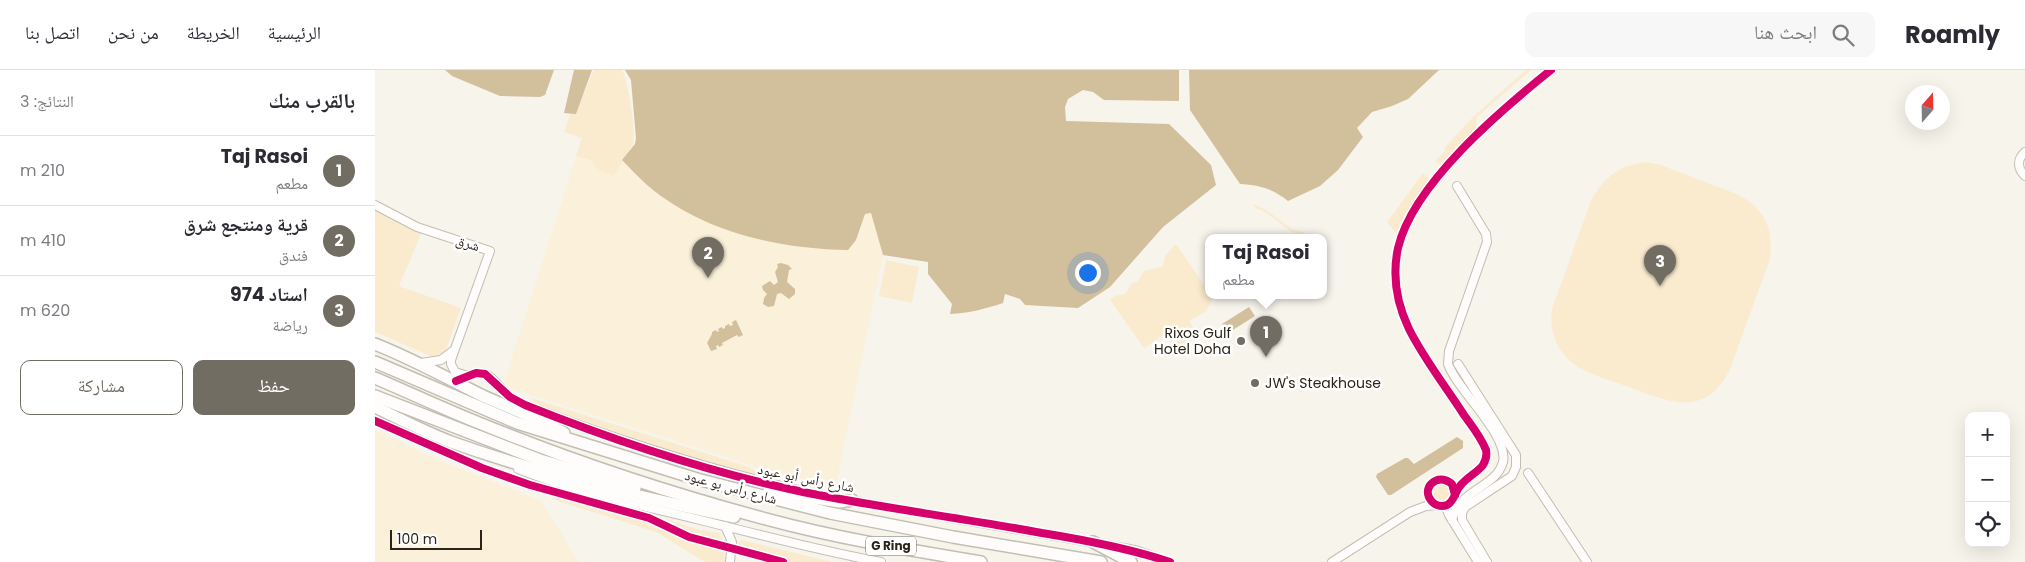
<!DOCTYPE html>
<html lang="ar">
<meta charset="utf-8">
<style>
:root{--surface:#fff;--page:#f7f7f7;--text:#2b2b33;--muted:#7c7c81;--line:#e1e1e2;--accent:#726d62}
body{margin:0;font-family:Poppins,"Noto Naskh Arabic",sans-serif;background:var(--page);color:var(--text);direction:rtl}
.controls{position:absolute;right:15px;bottom:15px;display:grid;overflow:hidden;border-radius:10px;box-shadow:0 5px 20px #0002}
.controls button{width:45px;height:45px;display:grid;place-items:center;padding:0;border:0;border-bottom:1px solid var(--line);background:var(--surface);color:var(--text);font:25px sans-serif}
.compass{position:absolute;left:1530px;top:15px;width:45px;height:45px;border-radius:50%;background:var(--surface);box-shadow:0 5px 20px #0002;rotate:20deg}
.scale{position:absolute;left:15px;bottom:12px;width:92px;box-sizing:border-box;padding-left:5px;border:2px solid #2b2418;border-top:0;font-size:14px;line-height:18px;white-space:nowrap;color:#2b2418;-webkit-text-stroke:4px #fff;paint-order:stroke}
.you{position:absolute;left:712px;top:202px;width:18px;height:18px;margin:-12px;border:4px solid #fff;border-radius:50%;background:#1a73e8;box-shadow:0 0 0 8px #1a73e833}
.badge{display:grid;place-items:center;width:32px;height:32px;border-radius:50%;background:var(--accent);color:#fff;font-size:16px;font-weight:700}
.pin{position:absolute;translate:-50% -41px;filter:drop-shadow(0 1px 2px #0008)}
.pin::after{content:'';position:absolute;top:26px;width:18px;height:15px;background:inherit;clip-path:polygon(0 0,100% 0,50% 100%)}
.popup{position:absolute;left:830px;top:164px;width:122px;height:65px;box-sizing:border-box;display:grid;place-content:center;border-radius:10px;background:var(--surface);filter:drop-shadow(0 1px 4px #0005);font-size:16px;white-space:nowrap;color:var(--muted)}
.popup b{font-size:19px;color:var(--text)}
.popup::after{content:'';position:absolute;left:50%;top:100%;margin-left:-10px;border:10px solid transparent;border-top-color:var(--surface)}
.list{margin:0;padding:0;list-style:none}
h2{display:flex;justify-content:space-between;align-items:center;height:65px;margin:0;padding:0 20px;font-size:21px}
h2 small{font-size:16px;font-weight:400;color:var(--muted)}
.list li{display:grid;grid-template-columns:32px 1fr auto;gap:15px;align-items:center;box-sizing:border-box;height:70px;padding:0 20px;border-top:1px solid var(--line)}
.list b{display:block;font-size:19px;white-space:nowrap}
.list p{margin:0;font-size:16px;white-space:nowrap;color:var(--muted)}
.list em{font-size:16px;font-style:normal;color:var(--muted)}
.actions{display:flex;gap:10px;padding:15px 20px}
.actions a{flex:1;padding:11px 0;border:1px solid var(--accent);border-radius:10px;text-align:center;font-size:18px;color:var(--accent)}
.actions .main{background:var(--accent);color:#fff}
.icon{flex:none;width:28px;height:28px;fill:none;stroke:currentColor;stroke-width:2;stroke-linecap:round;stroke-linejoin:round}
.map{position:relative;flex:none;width:1650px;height:492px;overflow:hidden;direction:ltr}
header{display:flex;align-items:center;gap:30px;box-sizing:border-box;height:70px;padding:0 25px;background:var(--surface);border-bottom:1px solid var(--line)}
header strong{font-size:24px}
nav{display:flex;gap:28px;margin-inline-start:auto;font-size:18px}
.search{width:350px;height:45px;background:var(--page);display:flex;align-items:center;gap:12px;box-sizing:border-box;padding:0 18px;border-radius:10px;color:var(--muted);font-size:19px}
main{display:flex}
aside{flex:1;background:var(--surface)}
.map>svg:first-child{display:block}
</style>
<header>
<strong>Roamly</strong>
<div class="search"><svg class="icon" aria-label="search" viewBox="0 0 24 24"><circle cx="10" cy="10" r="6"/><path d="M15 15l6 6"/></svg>ابحث هنا</div>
<nav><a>الرئيسية</a><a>الخريطة</a><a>من نحن</a><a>اتصل بنا</a></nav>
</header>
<main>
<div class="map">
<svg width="1650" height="492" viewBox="0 0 1650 492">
<rect width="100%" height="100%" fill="#f7f4ec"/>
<g fill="#fbf0da">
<path d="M219,0H247L251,8L259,64L258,75L247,91L295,131L322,147L355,161L389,171L481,170L490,144L496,143L508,185L461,415L453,417L385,398L128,316L207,68L189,62L201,43Z"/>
<path d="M0,360L51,385L166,431L204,492H0Z"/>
</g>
<g fill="#faebcf">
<path d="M219,0H247C253,12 261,60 258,73C257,79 243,98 238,106L221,98L216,90L201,86L207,68L189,62L196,42L201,43Z"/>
<path d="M1151,0H1156L1102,47L1101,58L1065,95L1060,91L1070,81V77L1100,45Z"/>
<path d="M1271,92L1286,95L1364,125L1378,134L1388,146L1394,159L1396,179L1394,192L1355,299C1330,349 1294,332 1254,317C1237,311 1219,306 1203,297C1184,284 1173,263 1177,239L1216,131C1228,108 1244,95 1271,92Z"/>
<path d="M1048,103L1055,110L1032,141L1021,163L1012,152Z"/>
<path d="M877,134L890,139L917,159L944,168C917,168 910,155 890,142C885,139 880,139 877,134Z"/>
<path d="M0,141L46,164L24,216L86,238L70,282L60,288L0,262Z"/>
<path d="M801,174L833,221L834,226H837L838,228L830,242L814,251L822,265L800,278L790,264L769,278L735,230L740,226L750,224L756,214L763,211L769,201L788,196L790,186Z"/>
<path d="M511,190L544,197L537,233L504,226Z"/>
<path d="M156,328L374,397L397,410C317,389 238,365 160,334Z"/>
<path d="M0,347L101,390L134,407L21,359Z"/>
<circle cx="1066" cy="423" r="9"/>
<path d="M179,423L274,449L328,475L349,481L350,492H330L281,462L177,429Z"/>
<path d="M272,443L325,460L345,463L348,475L320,467L271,446Z"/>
<path d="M366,470L458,492H412L361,478L363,472Z"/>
</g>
<g fill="#d2bf9c">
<path d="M70,0H179L170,25L165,27L125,26L77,6Z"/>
<path d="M199,0H217L201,44L189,43Z"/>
<path d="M250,0H804V31L729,30L718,22L708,20L693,29L690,37L691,51L794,54L836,95L841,115L788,157L735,217L703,238L650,235L645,229L630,224L628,233C610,239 594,243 575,244L577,234L553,204V192L508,185L496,143L490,144L481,170L473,180C403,179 327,162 272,115C263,107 255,98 247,90L260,74L261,68L256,10Z"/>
<path d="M814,0H1064L1033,29L1017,36L997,42L982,58L988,67L963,100L945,116L913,131C898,119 885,115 865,114L815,40Z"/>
<path d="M406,193L413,195L417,199L414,200L412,212L420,219V224L414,229L406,223L402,224L399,236L393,237L388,234L389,228L392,224L388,220L387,216L395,211L399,215L403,212L400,202L403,197L402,194Z"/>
<path d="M874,237L880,246L853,263L847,254Z"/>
<path d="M361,250L368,265L364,267L362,265L347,273L348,275L344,277L343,275L341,276L342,279L336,281L332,273L337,264V262L341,260L342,262L344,261L343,259L347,257L348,259L350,258V256L354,254L355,256L358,255L357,252Z"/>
<path d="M1082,367L1088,371V378L1016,425H1013L1001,407L1002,404L1030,388H1033L1039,394Z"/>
</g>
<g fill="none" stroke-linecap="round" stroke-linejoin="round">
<g stroke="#c3beb4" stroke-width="10">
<g id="minor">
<path d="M1650,82C1642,89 1642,98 1650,106"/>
<path d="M0,135L42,157L115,181L76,290V294L80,302L93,306"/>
<path d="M46,293L66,290L78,281"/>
<path d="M1083,294L1141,385V397L1137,406L1090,437L1087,443V450L1112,492"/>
<path d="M81,311C89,308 98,302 106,303C118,304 125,320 135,327C142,332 150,335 158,338C245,371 332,399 423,420"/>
<path d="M143,399C201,422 264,435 325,450C386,465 445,481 506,492"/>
<path d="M1153,403L1212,492"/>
<path d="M1080,425L1077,414C1071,409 1063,407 1056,414C1047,424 1059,440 1072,435C1079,432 1080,422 1085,416C1091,408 1103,402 1108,395C1111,390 1112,385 1111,380C1106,367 1097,356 1089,345C1071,317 1049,289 1034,259C1022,234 1017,206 1023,178C1038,114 1126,40 1176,0"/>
<path d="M473,430L760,480L795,492"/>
<path d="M1070,435L1074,445L1103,492"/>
<path d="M1077,450C1085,418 1121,418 1128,392C1134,365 1082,320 1073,294L1074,281L1112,172L1111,164L1082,116"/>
<path d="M350,456L357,472L355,492"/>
<path d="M957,492L1035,442L1051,436L1062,435"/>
</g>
</g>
<g stroke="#c3beb4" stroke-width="14">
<g id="highway">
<path d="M0,274C38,289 72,308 108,326C135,338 163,348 189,363"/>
<path d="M0,292L142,353L322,409L455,443L578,467L726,492"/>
<path d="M0,308C35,323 69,339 104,353C197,391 294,423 391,449C461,468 534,480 606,492"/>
<path d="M0,326L165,390L260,418"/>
<path d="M0,337C25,349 50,362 76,372C168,405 264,427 359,447"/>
<path d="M394,421L465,432L477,430"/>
<path d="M718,472L756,492"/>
</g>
</g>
<use href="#minor" stroke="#fefdfc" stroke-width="8"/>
<use href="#highway" stroke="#fefdfc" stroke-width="11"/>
<g stroke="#fff" stroke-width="11">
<g id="cycleway">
<path d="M81,311L101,303L110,304L135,327L150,335C240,371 333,402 428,422C507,438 587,448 667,463C710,470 753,478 795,492"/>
<path d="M0,351L107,398L155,415L274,448L314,467L408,492"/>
<path d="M1080,425L1077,414C1071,409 1063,407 1056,414C1047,424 1059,440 1072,435C1079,432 1080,422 1085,416C1091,408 1103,402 1108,395C1111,390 1112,385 1111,380C1106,367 1097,356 1089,345C1071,317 1049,289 1034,259C1022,234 1017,206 1023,178C1038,114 1126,40 1176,0"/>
</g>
</g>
<use href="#cycleway" stroke="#d6006c" stroke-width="8"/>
</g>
<g fill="#726d62" stroke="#fff" stroke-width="2">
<circle cx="866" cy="271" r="5"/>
<circle cx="880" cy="313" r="5"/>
</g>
<g text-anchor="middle" stroke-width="5" stroke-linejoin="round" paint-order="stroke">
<rect fill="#fff" stroke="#6b665d" stroke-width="1" x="491" y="466.5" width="50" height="19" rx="4"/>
<g font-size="12" font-weight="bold" fill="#2b2418">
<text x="516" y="480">G Ring</text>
</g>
<g font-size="14" fill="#2b2418" stroke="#fff">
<text transform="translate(93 173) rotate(18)" y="5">شرق</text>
<text transform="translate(431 408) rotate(11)" y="5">شارع رأس أبو عبود</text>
<text transform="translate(356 417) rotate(15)" y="5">شارع رأس بو عبود</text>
</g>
<g font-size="14" fill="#2b2418" stroke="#fff" text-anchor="end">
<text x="856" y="268">Rixos Gulf<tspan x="856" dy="16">Hotel Doha</tspan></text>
<text x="890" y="318" text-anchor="start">JW's Steakhouse</text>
</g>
</g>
</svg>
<div class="controls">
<button>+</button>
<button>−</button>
<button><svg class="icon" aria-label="locate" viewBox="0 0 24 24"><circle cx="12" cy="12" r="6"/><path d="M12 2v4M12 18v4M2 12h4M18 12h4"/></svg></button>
</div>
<svg class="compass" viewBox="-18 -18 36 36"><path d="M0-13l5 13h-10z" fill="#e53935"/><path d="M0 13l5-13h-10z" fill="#7c7c81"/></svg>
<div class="scale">100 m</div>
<div class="you"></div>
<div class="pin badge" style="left:891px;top:287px">1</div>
<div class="popup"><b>Taj Rasoi</b>مطعم</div>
<div class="pin badge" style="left:333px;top:208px">2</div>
<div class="pin badge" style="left:1285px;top:216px">3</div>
</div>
<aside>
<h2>بالقرب منك<small>النتائج: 3</small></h2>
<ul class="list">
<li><span class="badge">1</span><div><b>Taj Rasoi</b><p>مطعم</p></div><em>210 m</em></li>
<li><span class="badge">2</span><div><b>قرية ومنتجع شرق</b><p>فندق</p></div><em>410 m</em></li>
<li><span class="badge">3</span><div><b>استاد 974</b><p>رياضة</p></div><em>620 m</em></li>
</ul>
<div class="actions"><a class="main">حفظ</a><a>مشاركة</a></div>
</aside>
</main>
